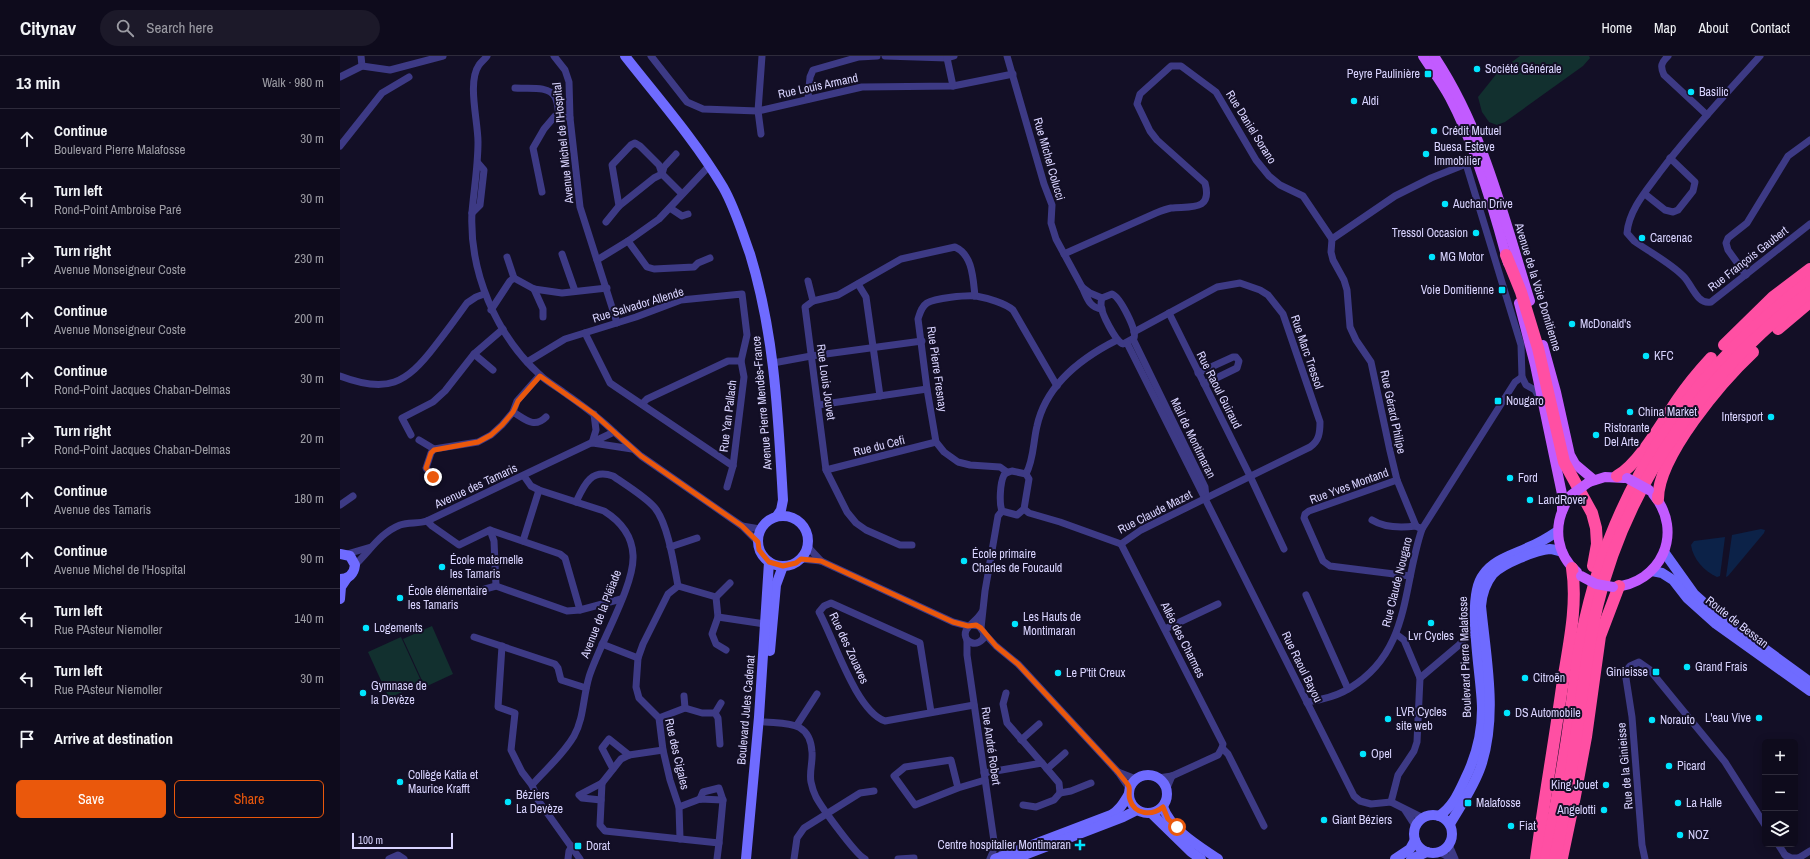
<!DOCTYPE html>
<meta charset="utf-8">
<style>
:root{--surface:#0e0b1c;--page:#1c1929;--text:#f1f3f6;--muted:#9b9ba3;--line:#2e2b3b;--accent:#ea580c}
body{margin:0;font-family:"Archivo Narrow",sans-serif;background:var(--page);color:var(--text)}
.controls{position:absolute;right:12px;bottom:12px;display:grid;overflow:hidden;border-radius:6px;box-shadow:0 2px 10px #0003}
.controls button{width:36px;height:36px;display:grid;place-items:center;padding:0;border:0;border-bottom:1px solid var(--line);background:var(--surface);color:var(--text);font:20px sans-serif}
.scale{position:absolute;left:12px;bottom:10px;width:101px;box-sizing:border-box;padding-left:4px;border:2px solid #d9d4ff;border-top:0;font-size:11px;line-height:14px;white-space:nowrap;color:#d9d4ff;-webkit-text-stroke:3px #130f26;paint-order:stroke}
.stop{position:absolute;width:12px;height:12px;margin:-9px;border:3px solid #ea580c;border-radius:50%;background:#fff}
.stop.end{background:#ea580c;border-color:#fff;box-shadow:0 1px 4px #0008}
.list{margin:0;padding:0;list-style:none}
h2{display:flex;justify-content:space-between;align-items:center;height:52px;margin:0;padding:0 16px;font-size:17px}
h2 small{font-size:13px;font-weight:400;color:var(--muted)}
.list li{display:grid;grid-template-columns:26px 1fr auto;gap:12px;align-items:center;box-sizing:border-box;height:60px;padding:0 16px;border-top:1px solid var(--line)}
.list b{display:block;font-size:15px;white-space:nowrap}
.list p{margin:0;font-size:13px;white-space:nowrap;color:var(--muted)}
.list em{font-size:13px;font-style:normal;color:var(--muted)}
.actions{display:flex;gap:8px;padding:12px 16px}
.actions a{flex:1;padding:9px 0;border:1px solid var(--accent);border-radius:6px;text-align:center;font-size:14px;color:var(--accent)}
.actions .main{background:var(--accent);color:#fff}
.icon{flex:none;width:22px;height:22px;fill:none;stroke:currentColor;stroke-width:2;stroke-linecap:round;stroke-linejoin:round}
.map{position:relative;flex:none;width:1470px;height:803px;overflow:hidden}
header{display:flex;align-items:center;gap:24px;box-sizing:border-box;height:56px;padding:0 20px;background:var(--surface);border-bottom:1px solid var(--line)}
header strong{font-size:19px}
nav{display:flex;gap:22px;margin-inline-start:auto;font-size:14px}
.search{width:280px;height:36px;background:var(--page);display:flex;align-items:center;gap:10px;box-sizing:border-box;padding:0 14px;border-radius:22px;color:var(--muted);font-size:15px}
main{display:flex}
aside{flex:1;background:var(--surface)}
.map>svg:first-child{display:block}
</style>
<header>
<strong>Citynav</strong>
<div class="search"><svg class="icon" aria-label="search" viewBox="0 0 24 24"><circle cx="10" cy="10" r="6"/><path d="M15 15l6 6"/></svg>Search here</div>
<nav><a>Home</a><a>Map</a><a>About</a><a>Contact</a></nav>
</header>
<main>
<aside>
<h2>13 min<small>Walk · 980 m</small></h2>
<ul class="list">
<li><svg class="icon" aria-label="ahead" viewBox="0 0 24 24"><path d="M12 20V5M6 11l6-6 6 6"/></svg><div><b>Continue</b><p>Boulevard Pierre Malafosse</p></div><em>30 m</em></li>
<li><svg class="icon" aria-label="left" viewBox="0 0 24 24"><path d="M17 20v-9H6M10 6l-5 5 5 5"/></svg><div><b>Turn left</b><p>Rond-Point Ambroise Paré</p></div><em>30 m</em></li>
<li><svg class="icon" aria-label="right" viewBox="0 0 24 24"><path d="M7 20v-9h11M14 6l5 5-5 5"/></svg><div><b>Turn right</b><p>Avenue Monseigneur Coste</p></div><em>230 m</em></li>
<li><svg class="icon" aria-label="ahead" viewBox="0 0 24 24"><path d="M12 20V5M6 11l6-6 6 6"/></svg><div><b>Continue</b><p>Avenue Monseigneur Coste</p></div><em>200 m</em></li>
<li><svg class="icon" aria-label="ahead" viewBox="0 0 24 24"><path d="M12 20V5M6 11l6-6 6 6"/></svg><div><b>Continue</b><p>Rond-Point Jacques Chaban-Delmas</p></div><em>30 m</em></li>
<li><svg class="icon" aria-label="right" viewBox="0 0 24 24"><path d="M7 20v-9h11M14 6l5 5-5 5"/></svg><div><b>Turn right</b><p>Rond-Point Jacques Chaban-Delmas</p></div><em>20 m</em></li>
<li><svg class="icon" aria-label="ahead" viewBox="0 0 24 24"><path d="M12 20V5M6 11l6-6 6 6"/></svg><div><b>Continue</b><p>Avenue des Tamaris</p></div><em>180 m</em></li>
<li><svg class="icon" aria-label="ahead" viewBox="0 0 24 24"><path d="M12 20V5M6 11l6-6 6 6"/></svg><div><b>Continue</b><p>Avenue Michel de l'Hospital</p></div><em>90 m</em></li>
<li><svg class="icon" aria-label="left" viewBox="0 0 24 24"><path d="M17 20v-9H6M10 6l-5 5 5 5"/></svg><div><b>Turn left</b><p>Rue PAsteur Niemoller</p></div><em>140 m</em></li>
<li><svg class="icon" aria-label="left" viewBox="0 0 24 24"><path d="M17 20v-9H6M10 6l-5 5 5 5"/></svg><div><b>Turn left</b><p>Rue PAsteur Niemoller</p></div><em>30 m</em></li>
<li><svg class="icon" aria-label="arrive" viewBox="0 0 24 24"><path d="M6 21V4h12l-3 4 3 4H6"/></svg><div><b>Arrive at destination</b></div></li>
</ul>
<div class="actions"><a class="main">Save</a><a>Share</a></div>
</aside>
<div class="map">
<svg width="1470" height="803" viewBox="0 0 1470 803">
<rect width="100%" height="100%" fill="#130f26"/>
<g fill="#12302f">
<path d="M1180,0H1249L1250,2L1243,10L1165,66L1157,69L1149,66L1142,56L1138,41L1158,16Z"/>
<path d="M92,570L113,618L85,631L63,583Z"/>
<path d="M61,581L82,627L49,642L28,596Z"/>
</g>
<g fill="#0c2248">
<path d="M1421,473L1425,474L1424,477L1388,520L1386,521L1392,479Z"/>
<path d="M1385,481L1380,520L1377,521C1364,515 1353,503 1351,489L1354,485Z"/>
</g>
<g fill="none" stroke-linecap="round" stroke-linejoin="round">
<g stroke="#3d3a85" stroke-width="7">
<path d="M21,0L22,10"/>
<path d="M147,0C145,3 141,6 139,9C127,26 138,65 138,86C138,110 134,133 132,156C129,216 156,279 200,319C206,325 215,330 222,335C240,348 258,360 274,376"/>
<path d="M214,0L225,14L229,26L230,62L240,151L277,267"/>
<path d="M311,0L347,46L363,53L418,55L522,31L613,30L673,18"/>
<path d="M545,0L607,2L614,0"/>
<path d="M667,0L704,128L712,149L711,167L716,183L742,231"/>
<path d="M1328,0C1321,7 1320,10 1324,19L1367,59"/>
<path d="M1420,0C1386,38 1351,75 1320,116C1306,135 1289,154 1287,177L1294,185C1308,195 1334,209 1345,222C1352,230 1358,249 1371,246L1470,168"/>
<path d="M607,2L613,30"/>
<path d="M0,21L22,10L50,14L103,0"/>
<path d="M175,32C187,33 209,29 215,41C218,46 218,54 219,60"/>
<path d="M468,43L470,21L473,14L519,1L537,0"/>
<path d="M421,78L418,55L422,0"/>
<path d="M0,90L42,37L69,21"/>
<path d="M1136,102L1126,108L1181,289L1182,321L1186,329L1195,334L1200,343"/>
<path d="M202,136L193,92L204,73L215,60L230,62"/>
<path d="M1305,138L1325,154L1333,156L1338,154L1353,135L1355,126L1330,102"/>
<path d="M279,150L314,122L322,118L324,111L336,98"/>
<path d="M330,152L342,160L348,158"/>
<path d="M132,157L140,149L144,114L138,107"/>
<path d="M266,166L279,150L272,109L291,89L295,87L300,90L319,109L322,118L342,138"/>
<path d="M288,185L307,211L314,213L354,211L358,207L370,202"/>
<path d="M222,198L235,235"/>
<path d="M724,198L816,157C821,155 826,153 831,152C849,150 873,156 865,127L817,84L810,75L797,48L800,38L831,10H841L876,36L916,104L929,120L940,129L963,140L992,183"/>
<path d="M167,201L174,222"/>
<path d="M257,204L288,185L319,163L370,109"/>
<path d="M1406,219L1388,194L1386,187L1388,182L1407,167L1448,100L1470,84"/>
<path d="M468,225L473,245"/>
<path d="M518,228L526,241L540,340"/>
<path d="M194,233L203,253V261"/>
<path d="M772,238C780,241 797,274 794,282L783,288C776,286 761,257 761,249C761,246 761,245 762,242Z"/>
<path d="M762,253C749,252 747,241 742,231L750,237L762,242"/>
<path d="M151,254L170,225L174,222L194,233L222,237L267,232"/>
<path d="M829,257L910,420L944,493"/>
<path d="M245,277L270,327L393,410"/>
<path d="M793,283L865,431L866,442"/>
<path d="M787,287L1014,740L1020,745L1031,748L1051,746L1083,762"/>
<path d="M134,298L153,314"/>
<path d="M187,306L225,283L296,261L341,244L402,238L407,279L401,305"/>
<path d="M433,307L471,300L582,285"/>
<path d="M858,317L893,301H896L899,305L897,312L864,328"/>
<path d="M0,320C47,338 66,328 95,290C106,276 117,261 127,247L136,241L144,238"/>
<path d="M302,348L307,343L388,305H401L404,321L393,410L387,431"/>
<path d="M478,349L587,333"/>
<path d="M173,356C185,363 194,373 206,361"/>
<path d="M71,379L62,362L93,346L105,335L134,298L163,273"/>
<path d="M79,384L94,393"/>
<path d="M252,387L256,374L254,358"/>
<path d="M253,387L292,393"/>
<path d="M486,414L596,386"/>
<path d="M672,415L686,418L689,423L684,453L677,459L662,455C659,447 660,427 664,419C666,416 669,416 672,415Z"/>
<path d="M667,416L660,411L630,409L618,406L604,396L596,386L587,333L578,263C580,257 581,251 587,247C595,242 626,239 636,240C647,242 665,247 673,254L717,330"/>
<path d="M686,418C694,403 693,386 697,370C706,329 741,302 777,284"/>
<path d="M184,420L191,430L199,434L264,455C280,465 292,478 293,499C295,529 259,589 249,621C243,641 244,662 234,680C223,699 206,713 192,729"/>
<path d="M93,421L86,412L91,397L94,393L138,386L151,379L162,369L173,356L177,345L200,319"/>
<path d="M1057,424L969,455L965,458L964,462L983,505L990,510L1070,520"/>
<path d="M236,446C244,429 251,412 273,420C286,429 306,441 315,452C328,468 334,509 338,530L328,538L303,588L298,602L296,631L299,642L319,662L323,694L330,724L339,751L340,783"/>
<path d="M0,449L13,440"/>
<path d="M684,453L689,457L720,466L781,488L801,474L970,391C979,385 980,377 980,366L943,258L928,239L920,234L900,227L877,231L794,276"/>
<path d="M1032,464C1045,472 1061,472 1076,470"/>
<path d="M87,465L92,470L119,489L150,474L220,498L225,502L240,554"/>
<path d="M402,470L420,473"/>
<path d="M1082,473L1076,470L1057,424L1050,395L1031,306L1016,284L1010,271L1007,234L1004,224L993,204L991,196L992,183L1055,140L1091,122L1126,108"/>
<path d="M150,474L154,485L156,530"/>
<path d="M183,485L199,434"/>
<path d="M781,488L883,688L882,692L888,698L924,770"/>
<path d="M572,489H560L526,474L516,467L507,456L486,414L465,251L473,245L498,239L561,203L615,191C633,199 633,223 635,240"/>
<path d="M330,491L357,482"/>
<path d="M468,491L481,505"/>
<path d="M7,498L31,491"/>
<path d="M461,503L481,505L613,566L628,570"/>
<path d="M15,509C30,495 40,477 60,469C69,466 78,468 87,465L274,376L301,400L402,470L418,486"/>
<path d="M338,530L376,541L378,561L425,568"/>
<path d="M145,533L156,530L227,555L240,554L281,543"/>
<path d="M966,539L1008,633"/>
<path d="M376,541L390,527"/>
<path d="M378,561L372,578L376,588L386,594"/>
<path d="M632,569L639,570L644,577L643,583C638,588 633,589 627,584C620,572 635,568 642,556"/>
<path d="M641,572L645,535L658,460L662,455"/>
<path d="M825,573L878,548"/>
<path d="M644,577L656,590L678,608L778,716L789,732"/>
<path d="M134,581L215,608L218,612L221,624L246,632"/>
<path d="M627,584V599L654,785"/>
<path d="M262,588L298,602"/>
<path d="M162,590L158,651L175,657L171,694L182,716L192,729L198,744L240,803"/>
<path d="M1080,622L1119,589L1135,572"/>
<path d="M666,637L663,648L667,667L702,707"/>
<path d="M344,640L345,652"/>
<path d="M967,647C971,644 977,645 982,643C991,641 1002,637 1010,632C1071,595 1062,531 1082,473L1175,326L1182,321"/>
<path d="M591,656L580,587L491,547L484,550L479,556C494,583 516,655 545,665L634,649"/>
<path d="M375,657L381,647"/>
<path d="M319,662L345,652L362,657H375L378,662L380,688"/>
<path d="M425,666C448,668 470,665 472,696C473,706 469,716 471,726C472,731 474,737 476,741C482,752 516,799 525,803"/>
<path d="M457,669L477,638"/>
<path d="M681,684L699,668"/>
<path d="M323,694L289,699L281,703L262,727L260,769L265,775L379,787L383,744L379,732L363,736L360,743"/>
<path d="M273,713L262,692L269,683L289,699"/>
<path d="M707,713L725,697"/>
<path d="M778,716L796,723"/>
<path d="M644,717L702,707L719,727L720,737L714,744L696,751L683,749"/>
<path d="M818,722L832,720L878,699L882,692"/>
<path d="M618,732L611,704L565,711L554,720L575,749L618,732L645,724"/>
<path d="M827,732L832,720"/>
<path d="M720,737L731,735L751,727"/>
<path d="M261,744L242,742L239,739L262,727"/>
<path d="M1051,746L1058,719L1074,695L1077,686L1080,622L1064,584L1056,578"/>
<path d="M339,751L360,743L383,744"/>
<path d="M1065,754L1076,771"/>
<path d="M1438,788L1445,799"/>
<path d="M1109,789L1115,803"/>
<path d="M1099,796L1112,803"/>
<path d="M1445,799L1451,802H1460"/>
<path d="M49,803L58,799L64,803"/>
<path d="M228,803L229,795L232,790"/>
<path d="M377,803L379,787"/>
<path d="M454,803L457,782L464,772L520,737L534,735"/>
<path d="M558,803L574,802"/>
<path d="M650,803L653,796L654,785L661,793L673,796"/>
<path d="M1305,803L1302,789L1292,661L1285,616L1290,610L1299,606L1309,613L1385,706L1425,769"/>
<path d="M1457,803L1470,795"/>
</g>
<g stroke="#6f6bff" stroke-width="10">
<path d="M285,0C318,42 355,84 383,131C395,152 402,176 410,198C435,280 438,359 443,444L441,454L437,460"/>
<circle cx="443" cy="485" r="25"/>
<path d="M1324,496L1354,538L1373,555L1470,626"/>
<path d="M0,498L10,500L15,509C14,518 9,523 0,523"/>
<path d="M1312,515L1322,517L1333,524L1347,542L1376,568L1470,635"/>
<path d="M0,543L1,531L7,522"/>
<path d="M430,595L436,529L443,510"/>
<circle cx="808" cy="738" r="19"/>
<path d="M823,751C831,774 859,790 878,803"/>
<path d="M811,757L851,796L861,803"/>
<circle cx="1093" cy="778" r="19"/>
<path d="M1099,760C1113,750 1118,738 1125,723C1136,701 1142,677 1142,653C1142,621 1125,542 1143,519C1154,503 1173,499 1189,491C1200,487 1209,481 1218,475"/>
<path d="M1110,768C1121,749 1134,731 1141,710C1158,659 1146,602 1141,550C1142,538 1145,528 1153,518C1162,508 1196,494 1210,493C1214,493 1218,495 1222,496"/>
<path d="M406,803L419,661L429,506"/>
<path d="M655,803L771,759C780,754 784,746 789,738"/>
<path d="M674,803L783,761L797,754"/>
<path d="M1055,803L1070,793L1075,784"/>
<path d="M1071,803L1087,796"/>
</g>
<g stroke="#c25bff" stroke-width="10">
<path d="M1083,0C1092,14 1102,27 1110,42C1135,89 1154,154 1168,207"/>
<path d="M1094,0C1143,73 1164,162 1190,245"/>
<path d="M1179,247L1195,309L1222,438V455"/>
<path d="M1203,289L1216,336L1230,399L1235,408L1254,424"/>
<path d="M1249,426L1265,421L1284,422"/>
<path d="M1225,449C1213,472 1217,499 1237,516"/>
<path d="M1273,531C1321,528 1345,476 1313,438"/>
</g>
<g stroke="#ff4fa3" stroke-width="12">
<path d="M1166,199L1181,236L1198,292L1224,406L1252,457L1256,472L1257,488L1253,510"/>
<path d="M1438,273L1470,246"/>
<path d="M1384,289L1433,241L1470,213"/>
<path d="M1277,420C1299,408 1323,365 1338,343C1348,328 1359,315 1371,302"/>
<path d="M1318,443C1318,400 1382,325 1413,296"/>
<path d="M1222,802L1235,740L1246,681L1260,580L1279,530"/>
<path d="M1196,803C1204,745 1214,688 1222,631C1228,592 1238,551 1232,512"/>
<path d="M1206,803C1213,765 1220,727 1226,689C1232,652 1235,614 1242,578C1271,432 1352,313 1470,225"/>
<path d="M1215,803C1219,782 1224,761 1227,740C1238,677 1243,613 1257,551C1287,425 1368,314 1470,236"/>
</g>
<g stroke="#c25bff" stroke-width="10">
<path d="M1287,422L1309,434"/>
<path d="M1231,439L1249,426"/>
<path d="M1241,520L1256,528L1273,531"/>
</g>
</g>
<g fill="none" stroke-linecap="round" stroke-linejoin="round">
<path stroke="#ea580c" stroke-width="5" d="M93,421L86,412L91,397L94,394L138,386L151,379L162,369L173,356L178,345L200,320L254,358L301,400L402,470L418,486L419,494L429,506L443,510L456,507L461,503L481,505L613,566L628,570L636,569L641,572L656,590L678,608L778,716C781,721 787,726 789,731C790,735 788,740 790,744C795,759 812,760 823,751L828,763L837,771"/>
</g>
<g fill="#00e5ff" stroke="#130f26" stroke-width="1.5">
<circle cx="1137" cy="13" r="4"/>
<rect x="1084" y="14" width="8" height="8" rx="2"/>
<circle cx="1351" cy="36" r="4"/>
<circle cx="1014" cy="45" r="4"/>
<circle cx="1094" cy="75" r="4"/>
<circle cx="1086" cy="98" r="4"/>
<circle cx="1105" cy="148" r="4"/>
<circle cx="1136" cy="177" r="4"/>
<circle cx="1302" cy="182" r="4"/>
<circle cx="1092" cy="201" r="4"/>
<rect x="1158" y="230" width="8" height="8" rx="2"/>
<circle cx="1232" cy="268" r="4"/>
<circle cx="1306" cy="300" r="4"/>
<rect x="1154" y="341" width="8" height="8" rx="2"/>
<circle cx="1290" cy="356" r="4"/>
<circle cx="1431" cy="361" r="4"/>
<circle cx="1256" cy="379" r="4"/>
<circle cx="1170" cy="422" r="4"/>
<circle cx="1190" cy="444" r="4"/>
<circle cx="624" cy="505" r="4"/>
<circle cx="102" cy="511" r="4"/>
<circle cx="60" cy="542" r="4"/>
<circle cx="1091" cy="567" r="4"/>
<circle cx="675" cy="568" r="4"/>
<circle cx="26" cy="572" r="4"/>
<circle cx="1347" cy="611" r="4"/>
<rect x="1312" y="612" width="8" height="8" rx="2"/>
<circle cx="718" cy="617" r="4"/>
<circle cx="1185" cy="622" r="4"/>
<circle cx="23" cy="637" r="4"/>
<circle cx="1167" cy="657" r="4"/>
<circle cx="1419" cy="662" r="4"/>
<circle cx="1048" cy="663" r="4"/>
<circle cx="1312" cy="664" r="4"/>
<circle cx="1023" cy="698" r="4"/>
<circle cx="1329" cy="710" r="4"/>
<circle cx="60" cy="726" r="4"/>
<circle cx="1266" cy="729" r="4"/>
<circle cx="168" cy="746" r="4"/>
<rect x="1124" y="743" width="8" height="8" rx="2"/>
<circle cx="1338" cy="747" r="4"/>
<circle cx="1264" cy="754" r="4"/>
<circle cx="984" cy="764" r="4"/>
<circle cx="1171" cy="770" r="4"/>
<circle cx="1340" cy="779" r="4"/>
<path d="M738 783h4v4h4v4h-4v4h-4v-4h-4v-4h4z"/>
<rect x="234" y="786" width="8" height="8" rx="2"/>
</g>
<g text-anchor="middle" stroke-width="4" stroke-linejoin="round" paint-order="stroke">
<g font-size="12" fill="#d9d4ff" stroke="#130f26" text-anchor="start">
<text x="1145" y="17">Société Générale</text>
<text x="1080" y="22" text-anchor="end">Peyre Paulinière</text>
<text x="1359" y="40">Basilic</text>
<text x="1022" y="49">Aldi</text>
<text x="1102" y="79">Crédit Mutuel</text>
<text x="1094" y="95">Buesa Esteve<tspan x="1094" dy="14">Immobilier</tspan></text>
<text x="1113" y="152">Auchan Drive</text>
<text x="1128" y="181" text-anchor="end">Tressol Occasion</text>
<text x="1310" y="186">Carcenac</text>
<text x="1100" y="205">MG Motor</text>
<text x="1154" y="238" text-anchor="end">Voie Domitienne</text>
<text x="1240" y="272">McDonald's</text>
<text x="1314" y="304">KFC</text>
<text x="1166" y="349">Nougaro</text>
<text x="1298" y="360">China Market</text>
<text x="1423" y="365" text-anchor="end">Intersport</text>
<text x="1264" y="376">Ristorante<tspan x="1264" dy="14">Del Arte</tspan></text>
<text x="1178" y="426">Ford</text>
<text x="1198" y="448">LandRover</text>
<text x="632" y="502">École primaire<tspan x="632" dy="14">Charles de Foucauld</tspan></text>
<text x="110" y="508">École maternelle<tspan x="110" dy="14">les Tamaris</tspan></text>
<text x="68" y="539">École élémentaire<tspan x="68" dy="14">les Tamaris</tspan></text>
<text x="683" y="565">Les Hauts de<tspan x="683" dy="14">Montimaran</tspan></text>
<text x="34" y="576">Logements</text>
<text x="1091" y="584" text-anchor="middle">Lvr Cycles</text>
<text x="1355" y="615">Grand Frais</text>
<text x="1308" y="620" text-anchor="end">Ginieisse</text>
<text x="726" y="621">Le P'tit Creux</text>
<text x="1193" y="626">Citroën</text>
<text x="31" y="634">Gymnase de<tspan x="31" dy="14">la Devèze</tspan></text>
<text x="1056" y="660">LVR Cycles<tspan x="1056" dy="14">site web</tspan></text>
<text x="1175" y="661">DS Automobile</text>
<text x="1411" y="666" text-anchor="end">L'eau Vive</text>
<text x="1320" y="668">Norauto</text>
<text x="1031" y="702">Opel</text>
<text x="1337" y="714">Picard</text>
<text x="68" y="723">Collège Katia et<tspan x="68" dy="14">Maurice Krafft</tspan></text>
<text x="1258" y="733" text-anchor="end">King Jouet</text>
<text x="176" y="743">Béziers<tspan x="176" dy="14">La Devèze</tspan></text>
<text x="1136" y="751">Malafosse</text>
<text x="1346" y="751">La Halle</text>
<text x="1256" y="758" text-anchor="end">Angelotti</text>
<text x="992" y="768">Giant Béziers</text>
<text x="1179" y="774">Fiat</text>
<text x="1348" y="783">NOZ</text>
<text x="731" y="793" text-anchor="end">Centre hospitalier Montimaran</text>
<text x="246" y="794">Dorat</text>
</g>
<g font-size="12" fill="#d9d4ff" stroke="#130f26">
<text transform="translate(478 30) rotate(-12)" y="4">Rue Louis Armand</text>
<text transform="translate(911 71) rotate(58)" y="4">Rue Daniel Sorano</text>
<text transform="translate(223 87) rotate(-96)" y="4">Avenue Michel de l'Hospital</text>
<text transform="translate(709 103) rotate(74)" y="4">Rue Michel Colucci</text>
<text transform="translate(1408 203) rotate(-38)" y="4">Rue François Gaubert</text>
<text transform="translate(1198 231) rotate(73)" y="4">Avenue de la Voie Domitienne</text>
<text transform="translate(298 249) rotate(-17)" y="4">Rue Salvador Allende</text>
<text transform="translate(967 296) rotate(71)" y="4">Rue Marc Tressol</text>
<text transform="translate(597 313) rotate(82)" y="4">Rue Pierre Fresnay</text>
<text transform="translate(486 326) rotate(82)" y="4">Rue Louis Jouvet</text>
<text transform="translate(879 334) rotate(63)" y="4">Rue Raoul Guiraud</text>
<text transform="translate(422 347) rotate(-95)" y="4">Avenue Pierre Mendès-France</text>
<text transform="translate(1053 356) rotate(78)" y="4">Rue Gérard Philipe</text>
<text transform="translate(388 360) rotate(-83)" y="4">Rue Yan Pallach</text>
<text transform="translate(853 382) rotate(64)" y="4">Mail de Montimaran</text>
<text transform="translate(539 390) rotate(-14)" y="4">Rue du Cefi</text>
<text transform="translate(136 430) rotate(-25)" y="4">Avenue des Tamaris</text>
<text transform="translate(1009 430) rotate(-20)" y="4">Rue Yves Montand</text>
<text transform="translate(815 456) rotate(-27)" y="4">Rue Claude Mazet</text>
<text transform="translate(1057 526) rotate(-76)" y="4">Rue Claude Nougaro</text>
<text transform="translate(261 558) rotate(-69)" y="4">Avenue de la Pléïade</text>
<text transform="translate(1397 566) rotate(38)" y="4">Route de Bessan</text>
<text transform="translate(843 584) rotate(63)" y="4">Allée des Charmes</text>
<text transform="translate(509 592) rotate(65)" y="4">Rue des Zouaves</text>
<text transform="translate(1125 601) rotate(-92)" y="4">Boulevard Pierre Malafosse</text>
<text transform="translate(962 611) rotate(64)" y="4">Rue Raoul Bayou</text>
<text transform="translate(406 654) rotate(-85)" y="4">Boulevard Jules Cadenat</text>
<text transform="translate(651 690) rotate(82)" y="4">Rue André Robert</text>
<text transform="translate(337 698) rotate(77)" y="4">Rue des Cigales</text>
<text transform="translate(1285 710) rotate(-95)" y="4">Rue de la Ginieisse</text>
</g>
</g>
</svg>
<div class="controls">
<button>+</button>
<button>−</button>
<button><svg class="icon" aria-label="layers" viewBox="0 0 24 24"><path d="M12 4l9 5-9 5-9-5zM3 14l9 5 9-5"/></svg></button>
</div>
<div class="scale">100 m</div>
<div class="stop" style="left:837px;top:771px"></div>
<div class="stop end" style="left:93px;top:421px"></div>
</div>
</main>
